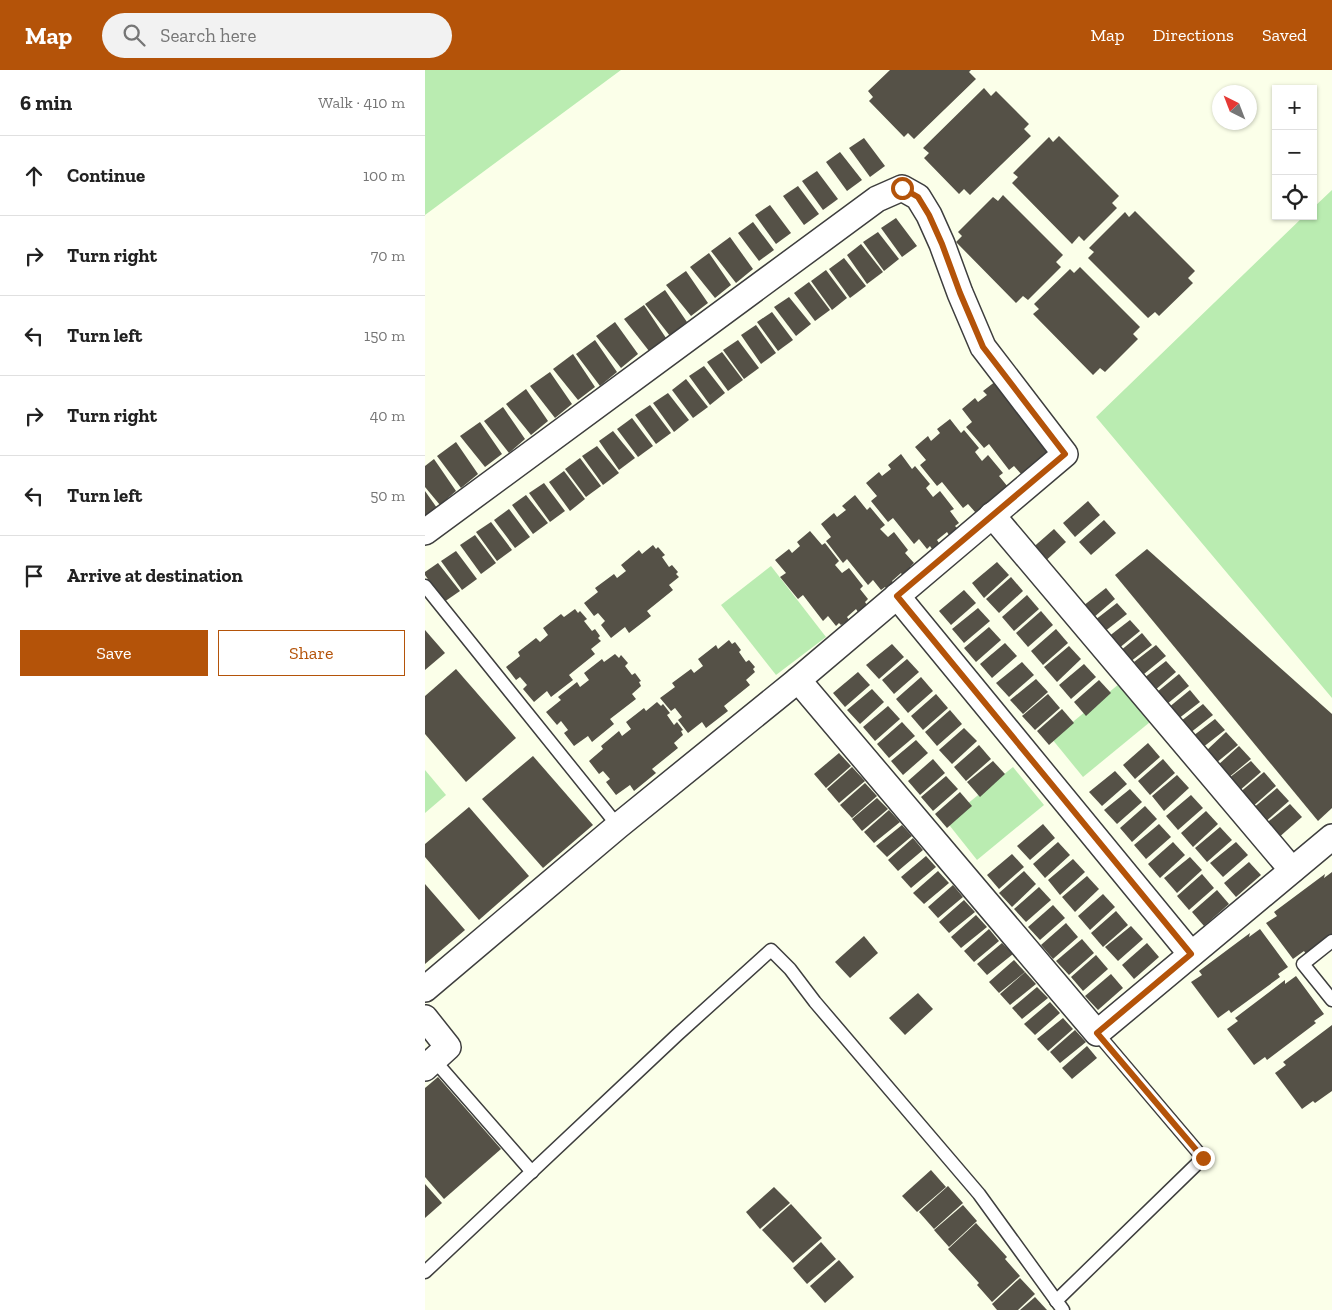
<!DOCTYPE html>
<meta charset="utf-8">
<style>
:root{--surface:#fff;--page:#f2f2f2;--text:#222;--muted:#767676;--line:#e0e0e0;--accent:#b45309}
body{margin:0;font-family:"Zilla Slab",serif;background:var(--page);color:var(--text)}
.controls{position:absolute;right:15px;top:15px;display:grid;overflow:hidden;border-radius:0px;box-shadow:0 1px 4px #0004}
.controls button{width:45px;height:45px;display:grid;place-items:center;padding:0;border:0;border-bottom:1px solid var(--line);background:var(--surface);color:var(--text);font:25px sans-serif}
.compass{position:absolute;left:787px;top:15px;width:45px;height:45px;border-radius:50%;background:var(--surface);box-shadow:0 1px 4px #0004;rotate:318deg}
.stop{position:absolute;width:15px;height:15px;margin:-11px;border:4px solid #b45309;border-radius:50%;background:#fff}
.stop.end{background:#b45309;border-color:#fff;box-shadow:0 1px 5px #0008}
.list{margin:0;padding:0;list-style:none}
h2{display:flex;justify-content:space-between;align-items:center;height:65px;margin:0;padding:0 20px;font-size:21px}
h2 small{font-size:16px;font-weight:400;color:var(--muted)}
.list li{display:grid;grid-template-columns:32px 1fr auto;gap:15px;align-items:center;box-sizing:border-box;height:80px;padding:0 20px;border-top:1px solid var(--line)}
.list b{display:block;font-size:19px;white-space:nowrap}
.list em{font-size:16px;font-style:normal;color:var(--muted)}
.actions{display:flex;gap:10px;padding:15px 20px}
.actions a{flex:1;padding:11px 0;border:1px solid var(--accent);border-radius:0px;text-align:center;font-size:18px;color:var(--accent)}
.actions .main{background:var(--accent);color:#fff}
.icon{flex:none;width:28px;height:28px;fill:none;stroke:currentColor;stroke-width:2;stroke-linecap:round;stroke-linejoin:round}
.map{position:relative;flex:none;width:907px;height:1240px;overflow:hidden}
header{display:flex;align-items:center;gap:30px;box-sizing:border-box;height:70px;padding:0 25px;background:var(--accent);color:#fff}
header strong{font-size:24px}
nav{display:flex;gap:28px;margin-inline-start:auto;font-size:18px}
.search{width:350px;height:45px;background:var(--page);display:flex;align-items:center;gap:12px;box-sizing:border-box;padding:0 18px;border-radius:28px;color:var(--muted);font-size:19px}
main{display:flex}
aside{flex:1;background:var(--surface)}
.map>svg:first-child{display:block}
</style>
<header>
<strong>Map</strong>
<div class="search"><svg class="icon" aria-label="search" viewBox="0 0 24 24"><circle cx="10" cy="10" r="6"/><path d="M15 15l6 6"/></svg>Search here</div>
<nav><a>Map</a><a>Directions</a><a>Saved</a></nav>
</header>
<main>
<aside>
<h2>6 min<small>Walk · 410 m</small></h2>
<ul class="list">
<li><svg class="icon" aria-label="ahead" viewBox="0 0 24 24"><path d="M12 20V5M6 11l6-6 6 6"/></svg><div><b>Continue</b></div><em>100 m</em></li>
<li><svg class="icon" aria-label="right" viewBox="0 0 24 24"><path d="M7 20v-9h11M14 6l5 5-5 5"/></svg><div><b>Turn right</b></div><em>70 m</em></li>
<li><svg class="icon" aria-label="left" viewBox="0 0 24 24"><path d="M17 20v-9H6M10 6l-5 5 5 5"/></svg><div><b>Turn left</b></div><em>150 m</em></li>
<li><svg class="icon" aria-label="right" viewBox="0 0 24 24"><path d="M7 20v-9h11M14 6l5 5-5 5"/></svg><div><b>Turn right</b></div><em>40 m</em></li>
<li><svg class="icon" aria-label="left" viewBox="0 0 24 24"><path d="M17 20v-9H6M10 6l-5 5 5 5"/></svg><div><b>Turn left</b></div><em>50 m</em></li>
<li><svg class="icon" aria-label="arrive" viewBox="0 0 24 24"><path d="M6 21V4h12l-3 4 3 4H6"/></svg><div><b>Arrive at destination</b></div></li>
</ul>
<div class="actions"><a class="main">Save</a><a>Share</a></div>
</aside>
<div class="map">
<svg width="907" height="1240" viewBox="0 0 907 1240">
<rect width="100%" height="100%" fill="#fbffe9"/>
<g fill="#baecb1">
<path d="M0,0H196L0,145Z"/>
<path d="M907,120V628L671,347L879,146H888V138Z"/>
<path d="M346,496L401,567L351,605L296,535Z"/>
<path d="M694,614L725,652L658,707L627,669Z"/>
<path d="M588,697L619,735L552,790L521,751Z"/>
<path d="M0,700L21,725L0,743Z"/>
</g>
<g fill="#555147">
<path d="M465,0H546L544,2L551,9L489,69L483,63L479,67L444,31L448,27L443,21Z"/>
<path d="M559,18L566,26L571,21L604,54L599,59L606,66L545,125L539,119L534,124L499,88L504,83L498,78Z"/>
<path d="M634,66L694,126L687,133L692,138L659,171L654,166L647,174L587,113L593,107L588,103L624,67L628,72Z"/>
<path d="M439,68L460,96L445,107L424,78Z"/>
<path d="M415,82L437,110L422,121L401,92Z"/>
<path d="M392,101L413,129L398,140L377,111Z"/>
<path d="M373,116L394,144L379,155L358,126Z"/>
<path d="M578,125L638,185L631,192L636,197L603,230L598,226L591,233L531,172L537,166L533,162L568,127L573,131Z"/>
<path d="M345,135L366,163L351,174L330,145Z"/>
<path d="M710,141L770,201L763,208L768,213L734,246L730,242L723,248L663,188L669,182L664,178L700,142L704,147Z"/>
<path d="M471,148L492,176L477,187L456,158Z"/>
<path d="M328,152L349,180L334,191L313,163Z"/>
<path d="M453,162L474,189L459,201L438,172Z"/>
<path d="M305,167L328,199L311,213L286,181Z"/>
<path d="M436,174L458,202L442,214L422,185Z"/>
<path d="M284,183L306,215L290,228L265,197Z"/>
<path d="M419,188L441,216L425,228L404,199Z"/>
<path d="M655,197L715,257L708,264L713,269L680,302L675,298L668,305L608,244L614,239L609,234L645,199L649,203Z"/>
<path d="M401,200L422,228L407,240L386,211Z"/>
<path d="M261,201L283,233L266,246L241,215Z"/>
<path d="M384,212L405,240L390,251L369,223Z"/>
<path d="M240,220L262,252L245,266L220,234Z"/>
<path d="M364,227L386,254L371,266L349,237Z"/>
<path d="M219,235L241,268L224,281L199,249Z"/>
<path d="M347,242L368,270L353,281L332,252Z"/>
<path d="M190,252L213,284L196,298L171,266Z"/>
<path d="M331,255L351,283L336,294L316,265Z"/>
<path d="M170,270L192,302L175,316L151,284Z"/>
<path d="M313,270L334,298L319,309L298,280Z"/>
<path d="M297,282L318,310L303,321L282,292Z"/>
<path d="M148,284L170,317L153,330L128,299Z"/>
<path d="M279,296L300,323L285,335L264,306Z"/>
<path d="M125,302L147,334L130,348L105,316Z"/>
<path d="M261,309L283,337L268,348L247,320Z"/>
<path d="M571,311L629,379L597,405L589,396L584,400L564,374L559,378L541,357L547,352L537,339L550,328L553,332L562,325L558,321Z"/>
<path d="M101,319L123,351L106,365L81,334Z"/>
<path d="M243,323L264,350L249,362L228,333Z"/>
<path d="M225,335L246,363L231,374L210,345Z"/>
<path d="M78,337L100,369L84,383L59,351Z"/>
<path d="M207,348L228,376L213,387L192,359Z"/>
<path d="M525,349L536,363L539,360L554,378L550,382L557,391L563,385L578,403L574,406L583,417L573,429L570,426L561,434L563,437L556,443L554,440L551,443L543,434L538,438L517,412L512,416L495,395L501,390L490,377L503,366L506,371L515,363L512,359Z"/>
<path d="M55,352L77,384L60,397L35,366Z"/>
<path d="M188,361L210,388L194,400L174,371Z"/>
<path d="M31,372L53,404L36,418L12,386Z"/>
<path d="M172,376L194,403L178,415L157,386Z"/>
<path d="M476,384L487,399L490,396L505,414L501,418L508,427L515,421L529,439L525,441L534,453L530,456L532,458L524,465L522,462L512,470L514,473L507,479L505,476L502,479L494,469L489,474L468,448L463,452L446,431L452,426L441,413L454,402L457,406L466,399L463,395Z"/>
<path d="M155,388L176,416L161,427L140,399Z"/>
<path d="M9,389L31,421L15,435L0,417V396Z"/>
<path d="M139,401L160,429L145,441L124,412Z"/>
<path d="M119,413L140,441L125,452L104,423Z"/>
<path d="M0,421L12,438L0,447Z"/>
<path d="M101,425L123,453L108,464L87,435Z"/>
<path d="M430,425L442,440L445,437L460,455L455,459L463,467L469,462L483,480L480,483L489,493L485,497L487,499L478,506L476,503L467,511L469,514L462,519L460,517L456,520L448,510L443,515L422,489L418,493L401,471L406,467L396,454L409,443L412,447L421,440L417,436Z"/>
<path d="M663,431L675,445L650,467L638,453Z"/>
<path d="M84,439L105,467L90,478L69,450Z"/>
<path d="M679,450L691,463L666,485L654,472Z"/>
<path d="M66,452L87,480L72,491L51,462Z"/>
<path d="M629,459L641,472L616,495L604,481Z"/>
<path d="M385,461L397,475L400,473L414,491L410,495L417,503L424,498L438,516L435,519L443,529L440,532L442,535L433,542L431,539L422,547L424,550L416,555L414,553L411,556L403,546L398,551L378,525L373,529L355,507L361,503L350,490L364,479L367,483L375,476L372,472Z"/>
<path d="M50,465L71,493L56,504L35,475Z"/>
<path d="M228,475L231,479L233,477L240,485L237,487L244,497L247,495L253,502L251,504L254,507L244,515L248,520L222,541L226,546L204,563L200,557L186,568L176,555L180,551L173,543L169,546L159,533L173,522L170,518L189,504L192,508L201,501L196,495L214,480L217,484Z"/>
<path d="M722,479L907,644V738L893,751L690,505Z"/>
<path d="M31,481L52,509L37,520L16,491Z"/>
<path d="M572,492L584,505L559,528L547,513Z"/>
<path d="M13,493L35,521L19,532L0,505V502Z"/>
<path d="M586,507L598,521L574,543L561,529Z"/>
<path d="M681,518L690,529L668,548L658,536Z"/>
<path d="M539,520L551,533L526,555L514,541Z"/>
<path d="M602,525L614,539L589,561L577,547Z"/>
<path d="M692,533L702,544L679,562L670,550Z"/>
<path d="M553,538L565,551L539,573L527,559Z"/>
<path d="M150,539L153,543L155,541L162,549L159,551L167,561L170,559L175,566L173,568L176,571L166,579L170,584L144,605L148,610L126,627L122,621L109,632L98,619L102,615L95,607L91,610L81,597L95,586L93,582L111,568L115,572L123,565L118,558L136,544L139,547Z"/>
<path d="M616,541L628,555L603,577L591,563Z"/>
<path d="M705,550L715,561L693,579L683,567Z"/>
<path d="M564,557L576,570L551,592L539,578Z"/>
<path d="M631,559L643,573L618,595L606,581Z"/>
<path d="M0,560L20,583L0,600Z"/>
<path d="M717,563L727,575L705,592L695,581Z"/>
<path d="M304,570L307,574L310,572L316,580L314,582L321,592L324,590L330,597L328,599L330,602L321,610L325,615L299,636L303,641L281,658L277,652L263,663L253,650L257,647L250,638L246,641L235,628L250,617L247,613L266,599L269,603L278,596L273,589L291,575L293,579Z"/>
<path d="M580,573L592,586L567,608L555,594Z"/>
<path d="M467,574L479,587L454,609L441,595Z"/>
<path d="M731,575L741,586L719,604L709,592Z"/>
<path d="M644,576L656,589L632,612L619,597Z"/>
<path d="M190,584L194,588L196,585L203,593L200,596L207,605L210,603L216,611L214,612L216,616L207,624L211,629L185,649L189,654L167,672L163,666L149,676L139,663L143,660L136,651L132,655L121,642L136,630L133,627L152,612L155,617L164,610L159,603L177,589L179,592Z"/>
<path d="M482,589L494,602L469,624L457,610Z"/>
<path d="M741,591L751,602L729,621L719,608Z"/>
<path d="M597,592L609,605L584,627L571,613Z"/>
<path d="M659,594L671,607L646,629L634,615Z"/>
<path d="M31,599L91,668L41,712L0,664V626Z"/>
<path d="M433,602L445,615L420,637L408,623Z"/>
<path d="M754,604L764,616L742,634L732,622Z"/>
<path d="M496,607L508,621L483,643L471,629Z"/>
<path d="M611,609L623,622L598,644L585,630Z"/>
<path d="M674,610L686,623L661,646L649,632Z"/>
<path d="M447,619L459,632L435,654L422,640Z"/>
<path d="M765,620L775,632L753,649L743,638Z"/>
<path d="M511,624L523,638L498,660L486,646Z"/>
<path d="M623,624L635,638L610,660L597,646Z"/>
<path d="M232,632L236,636L238,634L245,643L242,645L249,655L252,652L258,660L256,661L258,665L249,673L253,678L227,699L231,703L209,721L205,715L191,725L181,712L185,709L178,701L174,704L164,691L178,679L176,676L194,661L197,666L206,659L201,652L219,638L221,641Z"/>
<path d="M778,634L788,645L765,663L756,651Z"/>
<path d="M463,636L475,649L450,671L438,657Z"/>
<path d="M637,639L649,653L624,675L612,661Z"/>
<path d="M525,640L537,654L512,676L500,662Z"/>
<path d="M790,649L800,660L777,678L768,666Z"/>
<path d="M477,652L490,666L464,688L452,674Z"/>
<path d="M539,658L552,671L527,694L514,680Z"/>
<path d="M801,662L813,675L791,693L781,681Z"/>
<path d="M491,670L503,683L478,705L466,691Z"/>
<path d="M723,673L735,687L710,709L698,695Z"/>
<path d="M554,675L566,689L541,711L529,697Z"/>
<path d="M814,676L826,689L803,708L793,695Z"/>
<path d="M414,683L426,696L401,718L389,704Z"/>
<path d="M108,686L168,755L118,798L57,729Z"/>
<path d="M508,689L520,703L495,725L483,711Z"/>
<path d="M738,689L750,703L725,725L713,711Z"/>
<path d="M568,691L580,704L555,727L542,712Z"/>
<path d="M826,691L836,702L814,721L804,708Z"/>
<path d="M427,697L440,711L414,733L402,719Z"/>
<path d="M690,701L702,714L677,736L664,722Z"/>
<path d="M839,702L851,716L826,738L813,724Z"/>
<path d="M752,705L764,718L739,741L727,726Z"/>
<path d="M521,706L533,719L508,741L496,727Z"/>
<path d="M440,713L452,726L427,748L415,735Z"/>
<path d="M852,718L864,731L839,753L827,739Z"/>
<path d="M705,719L717,732L692,754L679,740Z"/>
<path d="M535,722L547,736L522,758L510,744Z"/>
<path d="M766,725L778,738L753,760L741,746Z"/>
<path d="M452,728L463,739L437,761L427,749Z"/>
<path d="M865,734L877,747L852,769L839,755Z"/>
<path d="M720,736L732,749L707,772L695,758Z"/>
<path d="M44,737L104,806L54,850L0,787V774Z"/>
<path d="M464,740L475,752L449,773L439,762Z"/>
<path d="M781,741L793,754L768,777L756,763Z"/>
<path d="M618,754L630,768L605,790L592,776Z"/>
<path d="M734,754L746,767L721,789L709,775Z"/>
<path d="M477,755L487,766L462,787L451,776Z"/>
<path d="M795,757L807,770L782,792L770,778Z"/>
<path d="M488,768L498,780L473,801L463,790Z"/>
<path d="M633,772L645,785L620,808L608,794Z"/>
<path d="M748,772L760,785L735,808L723,794Z"/>
<path d="M811,772L823,785L798,807L785,793Z"/>
<path d="M587,784L599,797L574,819L562,805Z"/>
<path d="M501,786L511,797L486,818L476,807Z"/>
<path d="M765,787L777,800L752,823L739,808Z"/>
<path d="M648,789L660,802L635,825L623,810Z"/>
<path d="M824,792L836,805L811,827L799,813Z"/>
<path d="M513,801L524,813L499,834L488,823Z"/>
<path d="M599,801L611,814L587,837L574,823Z"/>
<path d="M907,802V865L881,884L879,881L868,889L841,853L852,846L849,842L900,804L899,808Z"/>
<path d="M777,804L789,818L764,840L752,826Z"/>
<path d="M662,806L674,819L650,842L637,827Z"/>
<path d="M0,814L40,860L0,894Z"/>
<path d="M528,815L538,827L513,848L503,837Z"/>
<path d="M614,817L626,830L601,852L589,839Z"/>
<path d="M792,820L804,834L779,856L767,842Z"/>
<path d="M678,824L690,837L665,860L653,846Z"/>
<path d="M539,830L550,842L524,863L514,852Z"/>
<path d="M628,835L640,848L615,870L603,857Z"/>
<path d="M691,841L703,855L678,877L666,863Z"/>
<path d="M551,845L562,857L536,878L526,867Z"/>
<path d="M641,853L653,867L628,889L616,875Z"/>
<path d="M706,856L718,869L693,891L680,877Z"/>
<path d="M564,859L574,871L549,892L539,881Z"/>
<path d="M835,859L863,897L853,904L855,907L806,943L804,940L793,948L766,912L777,905L774,901L825,863L824,867Z"/>
<path d="M439,866L453,883L425,908L410,892Z"/>
<path d="M657,869L669,883L644,905L631,891Z"/>
<path d="M577,873L588,884L562,905L552,894Z"/>
<path d="M722,873L734,887L709,909L697,895Z"/>
<path d="M671,885L683,899L658,921L646,907Z"/>
<path d="M589,890L600,902L574,923L564,912Z"/>
<path d="M600,902L611,914L585,935L575,924Z"/>
<path d="M686,904L698,918L673,940L660,926Z"/>
<path d="M871,906L899,944L889,951L891,953L842,990L840,987L829,995L802,959L813,951L810,948L860,910V914Z"/>
<path d="M612,917L623,928L597,949L587,938Z"/>
<path d="M493,923L508,939L480,965L464,948Z"/>
<path d="M625,932L635,943L610,965L599,954Z"/>
<path d="M638,948L648,959L623,981L612,969Z"/>
<path d="M907,955V1021L890,1033L888,1031L877,1039L850,1003L861,995L858,992Z"/>
<path d="M650,960L661,972L635,993L625,982Z"/>
<path d="M662,976L672,988L647,1009L637,998Z"/>
<path d="M13,1007L76,1079L19,1129L0,1107V1018Z"/>
<path d="M506,1100L521,1117L492,1142L477,1126Z"/>
<path d="M0,1114L17,1133L0,1148Z"/>
<path d="M523,1116L538,1133L509,1159L494,1142Z"/>
<path d="M349,1117L365,1133L335,1159L321,1142Z"/>
<path d="M366,1134L397,1168L368,1193L337,1160Z"/>
<path d="M538,1135L552,1151L524,1177L509,1160Z"/>
<path d="M551,1153L582,1187L580,1189L595,1206L567,1232L552,1215L554,1213L523,1179Z"/>
<path d="M396,1172L411,1189L382,1214L368,1198Z"/>
<path d="M414,1190L429,1207L400,1233L385,1216Z"/>
<path d="M595,1208L610,1224L593,1240H572L567,1234Z"/>
<path d="M610,1227L622,1240H595Z"/>
</g>
<g fill="none" stroke-linecap="round" stroke-linejoin="round">
<g stroke="#3e3e3e" stroke-width="15">
<g id="service">
<path d="M0,516L193,756"/>
<path d="M907,871L878,894L907,930"/>
<path d="M9,990L107,1102"/>
<path d="M0,1202L252,965L346,880L365,899L390,932L554,1124L638,1240"/>
<path d="M631,1231L778,1088L672,963"/>
</g>
</g>
<g stroke="#3e3e3e" stroke-width="28">
<g id="minor">
<path d="M567,445L867,800"/>
<path d="M0,462L452,129L477,118L493,127L504,145L517,174L535,223L558,277L640,384L373,610L193,756L0,919"/>
<path d="M472,526L766,884"/>
<path d="M373,610L672,963L907,767"/>
<path d="M0,948L23,977L0,998"/>
</g>
</g>
<use href="#service" stroke="#fff" stroke-width="12"/>
<use href="#minor" stroke="#fff" stroke-width="25"/>
</g>
<g fill="none" stroke-linecap="round" stroke-linejoin="round">
<path stroke="#b45309" stroke-width="6" d="M477,118L493,127L504,145L517,174L535,223L558,277L640,384L472,526L766,884L672,963L778,1088"/>
</g>
</svg>
<div class="controls">
<button>+</button>
<button>−</button>
<button><svg class="icon" aria-label="locate" viewBox="0 0 24 24"><circle cx="12" cy="12" r="6"/><path d="M12 2v4M12 18v4M2 12h4M18 12h4"/></svg></button>
</div>
<svg class="compass" viewBox="-18 -18 36 36"><path d="M0-13l5 13h-10z" fill="#e53935"/><path d="M0 13l5-13h-10z" fill="#767676"/></svg>
<div class="stop" style="left:477px;top:118px"></div>
<div class="stop end" style="left:778px;top:1088px"></div>
</div>
</main>
